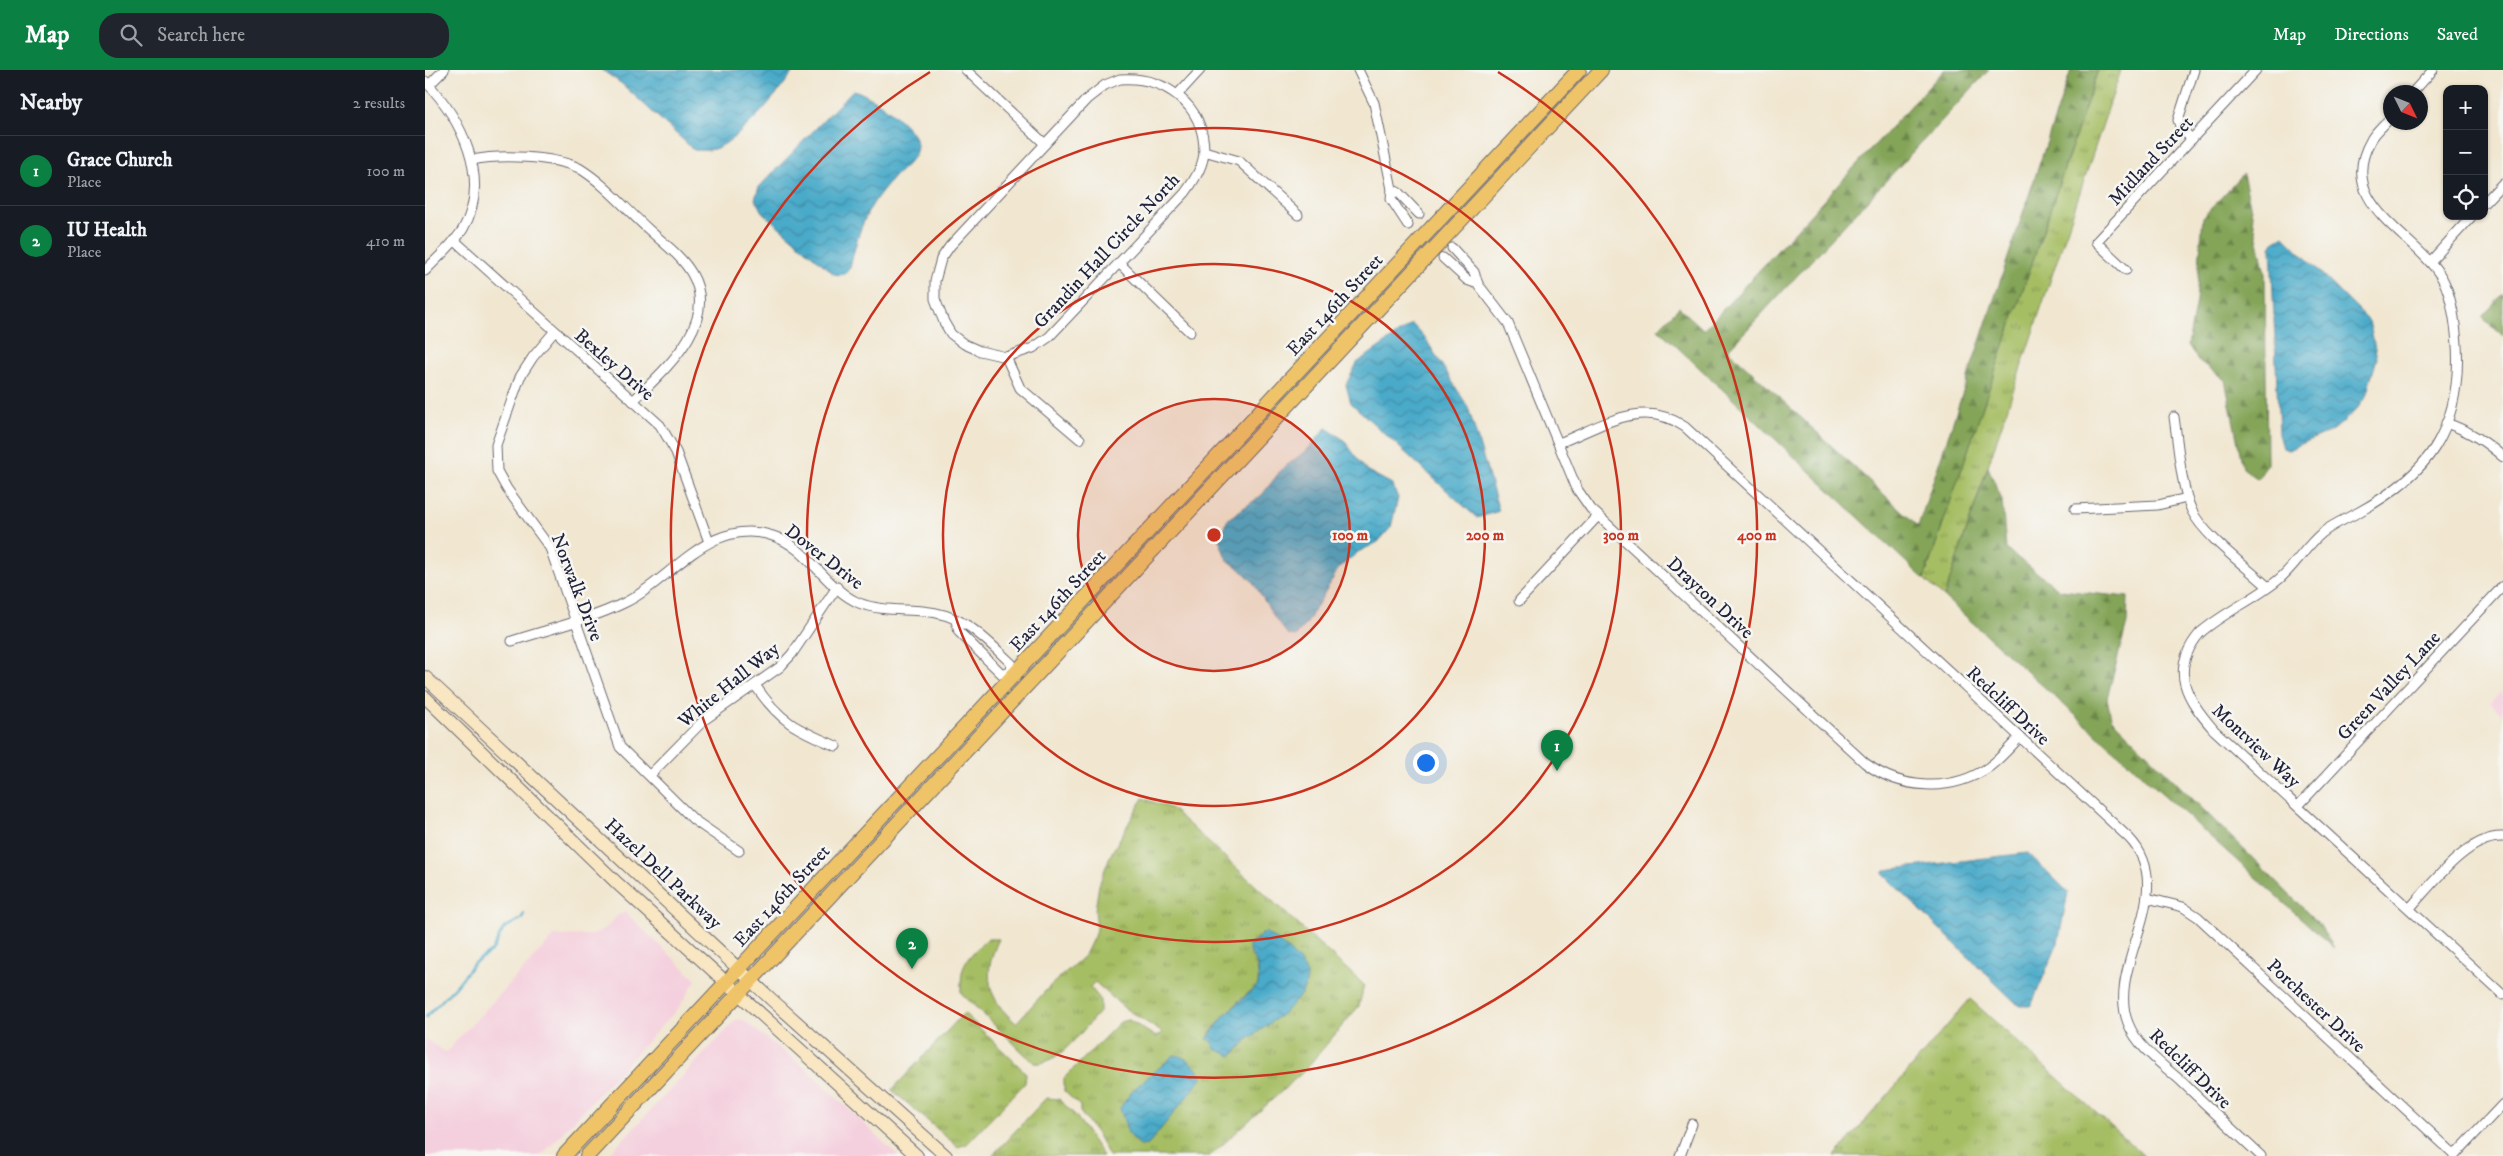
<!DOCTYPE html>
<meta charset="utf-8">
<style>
:root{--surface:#171b24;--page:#20242c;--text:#f1f3f6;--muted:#9ea1a6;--line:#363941;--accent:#0b8043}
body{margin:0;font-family:"IM FELL DW Pica",serif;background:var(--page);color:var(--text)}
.controls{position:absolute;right:15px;top:15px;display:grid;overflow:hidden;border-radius:10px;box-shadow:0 1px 4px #0004}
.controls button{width:45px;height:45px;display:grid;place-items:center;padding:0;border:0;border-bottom:1px solid var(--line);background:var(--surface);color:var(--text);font:25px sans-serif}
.compass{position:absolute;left:1958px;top:15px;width:45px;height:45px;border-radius:50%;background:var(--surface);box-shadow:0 1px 4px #0004;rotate:133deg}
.you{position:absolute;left:1000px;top:692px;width:18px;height:18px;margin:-12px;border:4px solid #fff;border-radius:50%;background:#1a73e8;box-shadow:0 0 0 8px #1a73e833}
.badge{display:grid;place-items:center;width:32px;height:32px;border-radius:50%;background:var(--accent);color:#fff;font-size:16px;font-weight:700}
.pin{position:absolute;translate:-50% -41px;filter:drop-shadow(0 1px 2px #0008)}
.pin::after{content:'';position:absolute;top:26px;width:18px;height:15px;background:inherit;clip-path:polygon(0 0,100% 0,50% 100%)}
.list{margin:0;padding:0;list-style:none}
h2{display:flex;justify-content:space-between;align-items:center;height:65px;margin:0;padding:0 20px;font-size:21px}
h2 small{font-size:16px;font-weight:400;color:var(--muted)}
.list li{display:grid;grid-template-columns:32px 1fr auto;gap:15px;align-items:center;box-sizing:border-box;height:70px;padding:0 20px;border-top:1px solid var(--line)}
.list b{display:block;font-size:19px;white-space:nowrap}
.list p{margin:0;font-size:16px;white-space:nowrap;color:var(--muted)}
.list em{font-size:16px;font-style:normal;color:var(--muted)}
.icon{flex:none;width:28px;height:28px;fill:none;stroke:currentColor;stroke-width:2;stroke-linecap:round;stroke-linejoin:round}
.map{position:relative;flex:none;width:2078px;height:1086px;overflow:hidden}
header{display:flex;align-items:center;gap:30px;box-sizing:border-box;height:70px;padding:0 25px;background:var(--accent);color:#fff}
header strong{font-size:24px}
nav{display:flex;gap:28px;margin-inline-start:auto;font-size:18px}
.search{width:350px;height:45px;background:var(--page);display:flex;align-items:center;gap:12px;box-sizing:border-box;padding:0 18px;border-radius:20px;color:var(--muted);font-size:19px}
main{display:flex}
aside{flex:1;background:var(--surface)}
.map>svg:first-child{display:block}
</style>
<header>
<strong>Map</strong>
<div class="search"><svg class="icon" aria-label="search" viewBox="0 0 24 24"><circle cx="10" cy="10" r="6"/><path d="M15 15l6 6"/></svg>Search here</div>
<nav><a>Map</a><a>Directions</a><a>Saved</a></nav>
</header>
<main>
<aside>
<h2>Nearby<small>2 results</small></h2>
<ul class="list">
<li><span class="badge">1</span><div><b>Grace Church</b><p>Place</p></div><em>100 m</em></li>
<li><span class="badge">2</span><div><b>IU Health</b><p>Place</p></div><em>410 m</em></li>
</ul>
</aside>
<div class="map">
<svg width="2078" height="1086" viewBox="0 0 2078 1086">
<defs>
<pattern id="grass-tufts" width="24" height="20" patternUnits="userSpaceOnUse" patternTransform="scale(1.25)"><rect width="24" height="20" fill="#a6be63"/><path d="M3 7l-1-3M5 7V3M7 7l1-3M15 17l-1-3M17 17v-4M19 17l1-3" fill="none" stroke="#879a53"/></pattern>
<pattern id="forest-firs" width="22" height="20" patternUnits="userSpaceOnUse" patternTransform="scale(1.25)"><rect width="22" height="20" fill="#84a559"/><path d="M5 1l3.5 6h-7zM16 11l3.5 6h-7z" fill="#6c864b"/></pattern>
<pattern id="water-waves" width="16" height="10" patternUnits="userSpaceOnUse" patternTransform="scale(1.25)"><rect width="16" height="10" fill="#4aaac9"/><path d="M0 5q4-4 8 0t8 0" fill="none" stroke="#3d8aa4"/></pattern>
</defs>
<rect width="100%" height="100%" fill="#f6f6f2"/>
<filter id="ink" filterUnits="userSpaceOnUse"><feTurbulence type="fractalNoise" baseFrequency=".02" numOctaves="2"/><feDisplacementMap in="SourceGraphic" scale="10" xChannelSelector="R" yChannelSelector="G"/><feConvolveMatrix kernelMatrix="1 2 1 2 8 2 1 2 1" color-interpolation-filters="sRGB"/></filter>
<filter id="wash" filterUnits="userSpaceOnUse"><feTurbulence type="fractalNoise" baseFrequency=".0096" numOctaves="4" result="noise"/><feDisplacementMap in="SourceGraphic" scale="20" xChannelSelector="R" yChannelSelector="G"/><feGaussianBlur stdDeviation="1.12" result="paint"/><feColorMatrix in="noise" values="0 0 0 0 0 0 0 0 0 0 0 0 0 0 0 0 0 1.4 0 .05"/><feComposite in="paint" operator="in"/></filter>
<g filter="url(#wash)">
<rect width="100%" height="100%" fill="#f1e7d1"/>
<g fill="#f4cfdd">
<path d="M2078,620V645L2065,633Z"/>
<path d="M200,842L271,910L254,937L116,1086H0V969L21,982L129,866L168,865L183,856L193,845Z"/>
<path d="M311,950H318L382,1000L473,1086H182Z"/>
</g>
<g fill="url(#grass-tufts)" stroke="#64704f" fill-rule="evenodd">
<path d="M1673,0H1696L1519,527L1499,509Z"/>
<path d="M718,728L747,739L939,915L934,936L879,1001L785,1086H684L673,1065L655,1042V1036L639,1021V1008L695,952L704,950L731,967L738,963L698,937L670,912L665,917L675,929V941C660,957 632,997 609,993L536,923C535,893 542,888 562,869H574C557,903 562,929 591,953L625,916L660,885L672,860L670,840L674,815L685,786ZM851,869L876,893L879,918L856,945L822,970L812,981L791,979L784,964L814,931L833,915C834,904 833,893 825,885ZM708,1020L735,1059L723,1075Z"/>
<path d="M1545,929L1719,1086H1410Z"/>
<path d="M539,943L601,1003L600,1013L542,1074L533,1077L467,1020Z"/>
<path d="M621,1028L634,1029L651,1046L678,1086H567Z"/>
</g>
<g fill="url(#forest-firs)" stroke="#53644a">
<path d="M1519,0H1564L1303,280L1493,456L1646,0H1673L1499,509L1233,259L1254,237L1279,260Z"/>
<path d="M1818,104L1840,203L1842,394L1833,409L1818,398L1800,310L1773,290L1763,275L1771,231L1778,147Z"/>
<path d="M2078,224V266L2057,247Z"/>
<path d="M1563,397L1577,430L1581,479L1635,520L1703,527L1702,553L1682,628L1686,648L1894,854L1909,878L1519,527Z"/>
</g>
<g fill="url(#water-waves)" stroke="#366682">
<path d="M177,0H369C356,21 313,72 289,79C283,81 275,80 269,80L197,14Z"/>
<path d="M428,20C444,23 493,58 492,76C492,88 478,98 470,106C441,137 435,156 425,197C421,204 418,206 409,204L337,142L330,129L334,117Z"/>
<path d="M1859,166L1944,251L1952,288L1941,326L1932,339L1910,359L1863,380L1858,378L1854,364L1846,177L1849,172Z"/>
<path d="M987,254L1000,268L1043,337L1074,441L1052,448L926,333L921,315L932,293Z"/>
<path d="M901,358L918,369L941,400L967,414L973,428L966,457L953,472L933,482L914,498L882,553L871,566L863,565L850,548L828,512L815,499L802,490L794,470L803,449L837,425L856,400L883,379Z"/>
<path d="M1603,783L1643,822L1633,873L1606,936H1594L1458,804L1460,800Z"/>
<path d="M840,862C851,869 881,892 882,906C883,931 840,956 823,969C817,974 812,981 807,986L790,979L787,972L782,969L799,946L833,915C834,908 834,897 830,890C827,884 824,883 824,875Z"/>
<path d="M749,985C760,985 771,997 777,1006L776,1009L723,1075L715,1076L703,1063L695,1038L708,1020Z"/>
</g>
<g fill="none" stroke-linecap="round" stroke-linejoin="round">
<path stroke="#4aaac9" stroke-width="2.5" d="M0,948L31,916L49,893L67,881L79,858L96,849L99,844"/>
</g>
</g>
<g filter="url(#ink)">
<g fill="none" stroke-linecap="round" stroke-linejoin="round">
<g stroke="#6a6770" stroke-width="11">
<g id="street">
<path d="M541,0L620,74"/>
<path d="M933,0L949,33L967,119"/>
<path d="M695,9C739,6 779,34 779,81C779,96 769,111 760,123L624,267L608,278L581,287L555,281L539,274L526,264L519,252L510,229V211L516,189L525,176L662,29L680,15Z"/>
<path d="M0,11C36,48 67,109 38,159C29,174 12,188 0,201"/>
<path d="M4,15L19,0"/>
<path d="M1988,22L2008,0"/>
<path d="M753,24L775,0"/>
<path d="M1966,47C1959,55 1950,62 1946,70C1909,134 1991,164 2017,208C2024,220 2027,236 2029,248C2036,292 2034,338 2010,377C1992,406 1963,426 1934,442C1921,449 1908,454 1897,463C1881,476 1870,496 1853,510C1829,530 1799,542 1775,563C1743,601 1762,629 1789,660L2078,925"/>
<path d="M1767,69L1756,59L1753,50L1769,0"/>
<path d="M779,81L814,91L873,145"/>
<path d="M47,90C76,84 127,86 154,98C179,113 200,138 222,158C237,172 257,186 267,204C295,253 239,300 208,331"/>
<path d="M2059,133L2078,113"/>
<path d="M983,155L966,129L967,119L974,123L994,144"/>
<path d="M29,170L235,355L251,382L284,472"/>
<path d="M1027,178L1049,202L1053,214L1083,253L1152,419L1166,439L1440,693C1476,720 1526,723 1564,697C1575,689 1585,677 1595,667"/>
<path d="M1018,188L1042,210L1053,214"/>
<path d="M2005,192L2047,146"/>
<path d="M694,193L765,262"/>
<path d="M1701,200L1671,172L1831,0"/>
<path d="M129,262L108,287L95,307L71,375L72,401L82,419L125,478L195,677L269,750L314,781"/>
<path d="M581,287L595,318L655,369"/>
<path d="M1749,347C1753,374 1756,418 1767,441C1779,466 1822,497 1843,517"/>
<path d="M2021,353C2044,361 2060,371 2078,387"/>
<path d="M1134,373C1177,356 1217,327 1260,357L1704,768C1756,822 1680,895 1703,953C1712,977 1737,994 1756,1011C1782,1036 1809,1061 1836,1086"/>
<path d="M1650,439L1733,435L1762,428"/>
<path d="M1094,531L1173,446"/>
<path d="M87,571C124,559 164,550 199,533C247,510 285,445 348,466C383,477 401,519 434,533C454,541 478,539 498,541C539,544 559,568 587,594L584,601L577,604L534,562L531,551"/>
<path d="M330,615C355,652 371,659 411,676"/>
<path d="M225,705L279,650L355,597L367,584L412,517"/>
<path d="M1873,736L2078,516"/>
<path d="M1722,828L1758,837L1773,847L2030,1085"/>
<path d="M1985,838C2007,814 2043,765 2078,767"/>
<path d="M1255,1086L1267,1054"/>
<path d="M2029,1086L2078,1034"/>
</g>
</g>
<g stroke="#6a6770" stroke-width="14">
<g id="secondary">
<path d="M0,607L347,930L521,1086"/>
<path d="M0,627L193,814L492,1086"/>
</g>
</g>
<g stroke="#6a6770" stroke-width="16">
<g id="primary">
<path d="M139,1086L1154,0"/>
<path d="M162,1086L1176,0"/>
</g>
</g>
<use href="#street" stroke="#fff" stroke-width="9"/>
<use href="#secondary" stroke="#f9e7c3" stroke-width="12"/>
<use href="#primary" stroke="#efc469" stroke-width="14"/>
</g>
</g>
<circle cx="789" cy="465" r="136" fill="#c8321e" fill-opacity=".12"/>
<g fill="none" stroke="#c8321e" stroke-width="2.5">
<circle cx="789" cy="465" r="136"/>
<circle cx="789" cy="465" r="271"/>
<circle cx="789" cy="465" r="407"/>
<path d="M1073 2A543 543 0 1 1 505 2"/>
</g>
<g text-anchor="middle" stroke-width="5" stroke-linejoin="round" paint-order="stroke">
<g font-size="19" fill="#22223b" stroke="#f6f6f2">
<text transform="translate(1725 90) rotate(-47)" y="7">Midland Street</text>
<text transform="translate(681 180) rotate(-47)" y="7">Grandin Hall Circle North</text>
<text transform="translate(909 234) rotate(-47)" y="7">East 146th Street</text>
<text transform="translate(190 294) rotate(41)" y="7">Bexley Drive</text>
<text transform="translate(400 486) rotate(38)" y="7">Dover Drive</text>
<text transform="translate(153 517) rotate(69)" y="7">Norwalk Drive</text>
<text transform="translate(1286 527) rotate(43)" y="7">Drayton Drive</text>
<text transform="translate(632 530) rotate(-47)" y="7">East 146th Street</text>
<text transform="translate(303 614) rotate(-39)" y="7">White Hall Way</text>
<text transform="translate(1963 615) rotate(-47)" y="7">Green Valley Lane</text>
<text transform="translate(1584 635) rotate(43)" y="7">Redcliff Drive</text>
<text transform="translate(1832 675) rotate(43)" y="7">Montview Way</text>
<text transform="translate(239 803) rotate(43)" y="7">Hazel Dell Parkway</text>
<text transform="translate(356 825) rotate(-47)" y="7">East 146th Street</text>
<text transform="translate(1892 935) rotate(43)" y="7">Porchester Drive</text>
<text transform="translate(1766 998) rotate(44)" y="7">Redcliff Drive</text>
</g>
</g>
<circle cx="789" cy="465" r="8" fill="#c8321e" stroke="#f6f6f2" stroke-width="2.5"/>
<g font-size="15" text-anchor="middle" font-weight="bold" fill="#c8321e" stroke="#f6f6f2" stroke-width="5" stroke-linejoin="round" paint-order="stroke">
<text x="925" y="470">100 m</text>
<text x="1060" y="470">200 m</text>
<text x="1196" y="470">300 m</text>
<text x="1332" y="470">400 m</text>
</g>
</svg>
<div class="controls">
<button>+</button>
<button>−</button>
<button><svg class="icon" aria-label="locate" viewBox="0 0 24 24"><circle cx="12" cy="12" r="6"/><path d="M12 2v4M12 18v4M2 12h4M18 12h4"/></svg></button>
</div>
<svg class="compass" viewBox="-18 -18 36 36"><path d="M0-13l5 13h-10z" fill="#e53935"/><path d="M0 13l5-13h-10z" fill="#9ea1a6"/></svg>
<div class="you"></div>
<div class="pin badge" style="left:1132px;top:701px">1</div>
<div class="pin badge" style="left:487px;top:899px">2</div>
</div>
</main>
